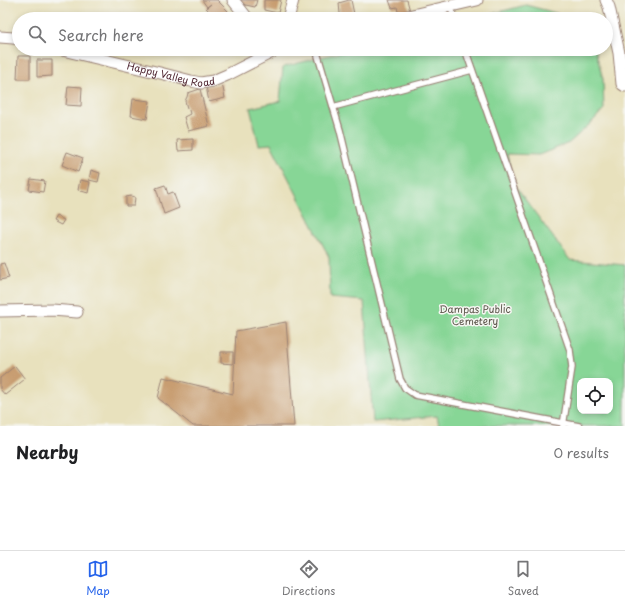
<!DOCTYPE html>
<style>
:root{--surface:#fff;--page:#f2f2f2;--text:#202124;--muted:#757577;--line:#e0e0e0;--accent:#2563eb}
body{margin:0;font-family:"Playpen Sans",sans-serif;background:var(--page);color:var(--text)}
.controls{position:absolute;right:12px;bottom:12px;display:grid;overflow:hidden;border-radius:8px;box-shadow:0 2px 6px #0003}
.controls button{width:36px;height:36px;display:grid;place-items:center;padding:0;border:0;border-bottom:1px solid var(--line);background:var(--surface);color:var(--text);font:20px sans-serif}
.list{margin:0;padding:0;list-style:none}
h2{display:flex;justify-content:space-between;align-items:center;height:52px;margin:0;padding:0 16px;font-size:17px}
h2 small{font-size:13px;font-weight:400;color:var(--muted)}
.icon{flex:none;width:22px;height:22px;fill:none;stroke:currentColor;stroke-width:2;stroke-linecap:round;stroke-linejoin:round}
.map{position:relative;flex:none;width:625px;height:426px;overflow:hidden}
.search{position:absolute;background:var(--surface);box-shadow:0 2px 6px #0003;left:12px;right:12px;top:12px;height:44px;display:flex;align-items:center;gap:10px;box-sizing:border-box;padding:0 14px;border-radius:22px;color:var(--muted);font-size:15px}
.sheet{height:124px;background:var(--surface)}
nav{display:flex;justify-content:space-around;align-items:center;box-sizing:border-box;height:56px;border-top:1px solid var(--line);background:var(--surface);font-size:11px;color:var(--muted)}
nav a{display:grid;justify-items:center;gap:2px}
nav .on{color:var(--accent)}
.map>svg:first-child{display:block}
</style>
<div class="map">
<svg width="625" height="426" viewBox="0 0 625 426">
<rect width="100%" height="100%" fill="#f6f6f2"/>
<filter id="ink" filterUnits="userSpaceOnUse"><feTurbulence type="fractalNoise" baseFrequency=".025" numOctaves="2"/><feDisplacementMap in="SourceGraphic" scale="8" xChannelSelector="R" yChannelSelector="G"/><feConvolveMatrix kernelMatrix="1 2 1 2 8 2 1 2 1" color-interpolation-filters="sRGB"/></filter>
<filter id="wash" filterUnits="userSpaceOnUse"><feTurbulence type="fractalNoise" baseFrequency=".012" numOctaves="4" result="noise"/><feDisplacementMap in="SourceGraphic" scale="16" xChannelSelector="R" yChannelSelector="G"/><feGaussianBlur stdDeviation="0.9" result="paint"/><feColorMatrix in="noise" values="0 0 0 0 0 0 0 0 0 0 0 0 0 0 0 0 0 1.4 0 .05"/><feComposite in="paint" operator="in"/></filter>
<g filter="url(#wash)">
<rect width="100%" height="100%" fill="#e8e1bd"/>
<g fill="#87d696" stroke="#687a60" fill-rule="evenodd">
<path d="M526,5L578,19H472Z"/>
<path d="M353,49H595L603,79L604,109L591,123L569,143L539,155L507,154L513,183L570,260L625,265V426H439L437,416L373,422L364,301L330,298L329,257L271,144L259,145L250,108L280,101L283,67ZM580,381H610V411H580Z"/>
</g>
<g id="blocks">
<g fill="#c89d71">
<path d="M202,0H217L228,11L224,15L216,18L206,8L211,4L207,7Z"/>
<path d="M241,0H257L255,7L241,4Z"/>
<path d="M264,0H281L278,13L264,10Z"/>
<path d="M349,0H351L354,14L344,16L340,14L339,3Z"/>
<path d="M389,0H407L410,11L403,12H398L397,7L392,8Z"/>
<path d="M18,56H30V79H17Z"/>
<path d="M37,60H52V76L37,77Z"/>
<path d="M222,83L225,98L209,102L206,86Z"/>
<path d="M68,86L82,87L81,106L66,105Z"/>
<path d="M200,89L209,126L188,131L184,117L190,114L189,110L187,108L185,101L187,97L188,93Z"/>
<path d="M133,99L150,101L147,119L131,116Z"/>
<path d="M193,139V150L178,151L177,140Z"/>
<path d="M67,152L83,158L78,172L62,165Z"/>
<path d="M91,170L100,173L98,182L89,180Z"/>
<path d="M31,179L45,181L43,192L29,190Z"/>
<path d="M80,180L90,182L88,193L78,190Z"/>
<path d="M165,185L168,194L173,192L179,208L164,214L156,188Z"/>
<path d="M131,196L135,197L134,206H126V197Z"/>
<path d="M56,216L64,220L61,225L53,221Z"/>
<path d="M4,263L9,278L0,280V264Z"/>
<path d="M286,322L294,426H193L158,398L163,377L233,394L236,331Z"/>
<path d="M221,352H233V364L221,363Z"/>
<path d="M15,366L25,379L5,395L0,389V378Z"/>
</g>
</g>
</g>
<g filter="url(#ink)">
<use href="#blocks" fill-opacity="0" stroke="#998074" stroke-width="1"/>
<g fill="none" stroke-linecap="round" stroke-linejoin="round">
<g stroke="#998074" stroke-width="8">
<g id="service">
<path d="M450,6L455,19"/>
<path d="M316,49L340,130L400,379L405,388L415,395L579,426"/>
<path d="M465,49L570,350L572,367L563,426"/>
<path d="M333,107L472,70"/>
</g>
</g>
<g stroke="#998074" stroke-width="13">
<g id="minor">
<path d="M233,0L248,19"/>
<path d="M606,0L609,7L619,53L622,84L625,86"/>
<path d="M288,19L293,0"/>
<path d="M395,19L477,0"/>
<path d="M0,37L13,38L19,39"/>
<path id="s1" d="M58,49L160,73L191,81L201,83L213,81L227,75L278,49"/>
<path d="M0,311L52,310L77,312"/>
</g>
</g>
<use href="#service" stroke="#fff" stroke-width="5.5"/>
<use href="#minor" stroke="#fff" stroke-width="11"/>
</g>
</g>
<g text-anchor="middle" stroke-width="3" stroke-linejoin="round" paint-order="stroke">
<g font-size="10" fill="#4a1f2b" stroke="#f6f6f2">
<text dy="4" stroke="none"><textPath href="#s1" startOffset="116">Happy Valley Road</textPath></text>
</g>
<g font-size="10" fill="#5c564b" stroke="#f6f6f2">
<text x="475" y="313">Dampas Public<tspan x="475" dy="12">Cemetery</tspan></text>
</g>
</g>
</svg>
<div class="controls">
<button><svg class="icon" aria-label="locate" viewBox="0 0 24 24"><circle cx="12" cy="12" r="6"/><path d="M12 2v4M12 18v4M2 12h4M18 12h4"/></svg></button>
</div>
<div class="search"><svg class="icon" aria-label="search" viewBox="0 0 24 24"><circle cx="10" cy="10" r="6"/><path d="M15 15l6 6"/></svg>Search here</div>
</div>
<section class="sheet">
<h2>Nearby<small>0 results</small></h2>
<ul class="list">
</ul>
</section>
<nav>
<a class="on"><svg class="icon" aria-label="map" viewBox="0 0 24 24"><path d="M3 6l6-2 6 2 6-2v14l-6 2-6-2-6 2zM9 4v14M15 6v14"/></svg>Map</a>
<a><svg class="icon" aria-label="directions" viewBox="0 0 24 24"><path d="M12 3l9 9-9 9-9-9zM9 14v-3h6M13 9l2 2-2 2"/></svg>Directions</a>
<a><svg class="icon" aria-label="saved" viewBox="0 0 24 24"><path d="M7 4h10v16l-5-4-5 4z"/></svg>Saved</a>
</nav>
